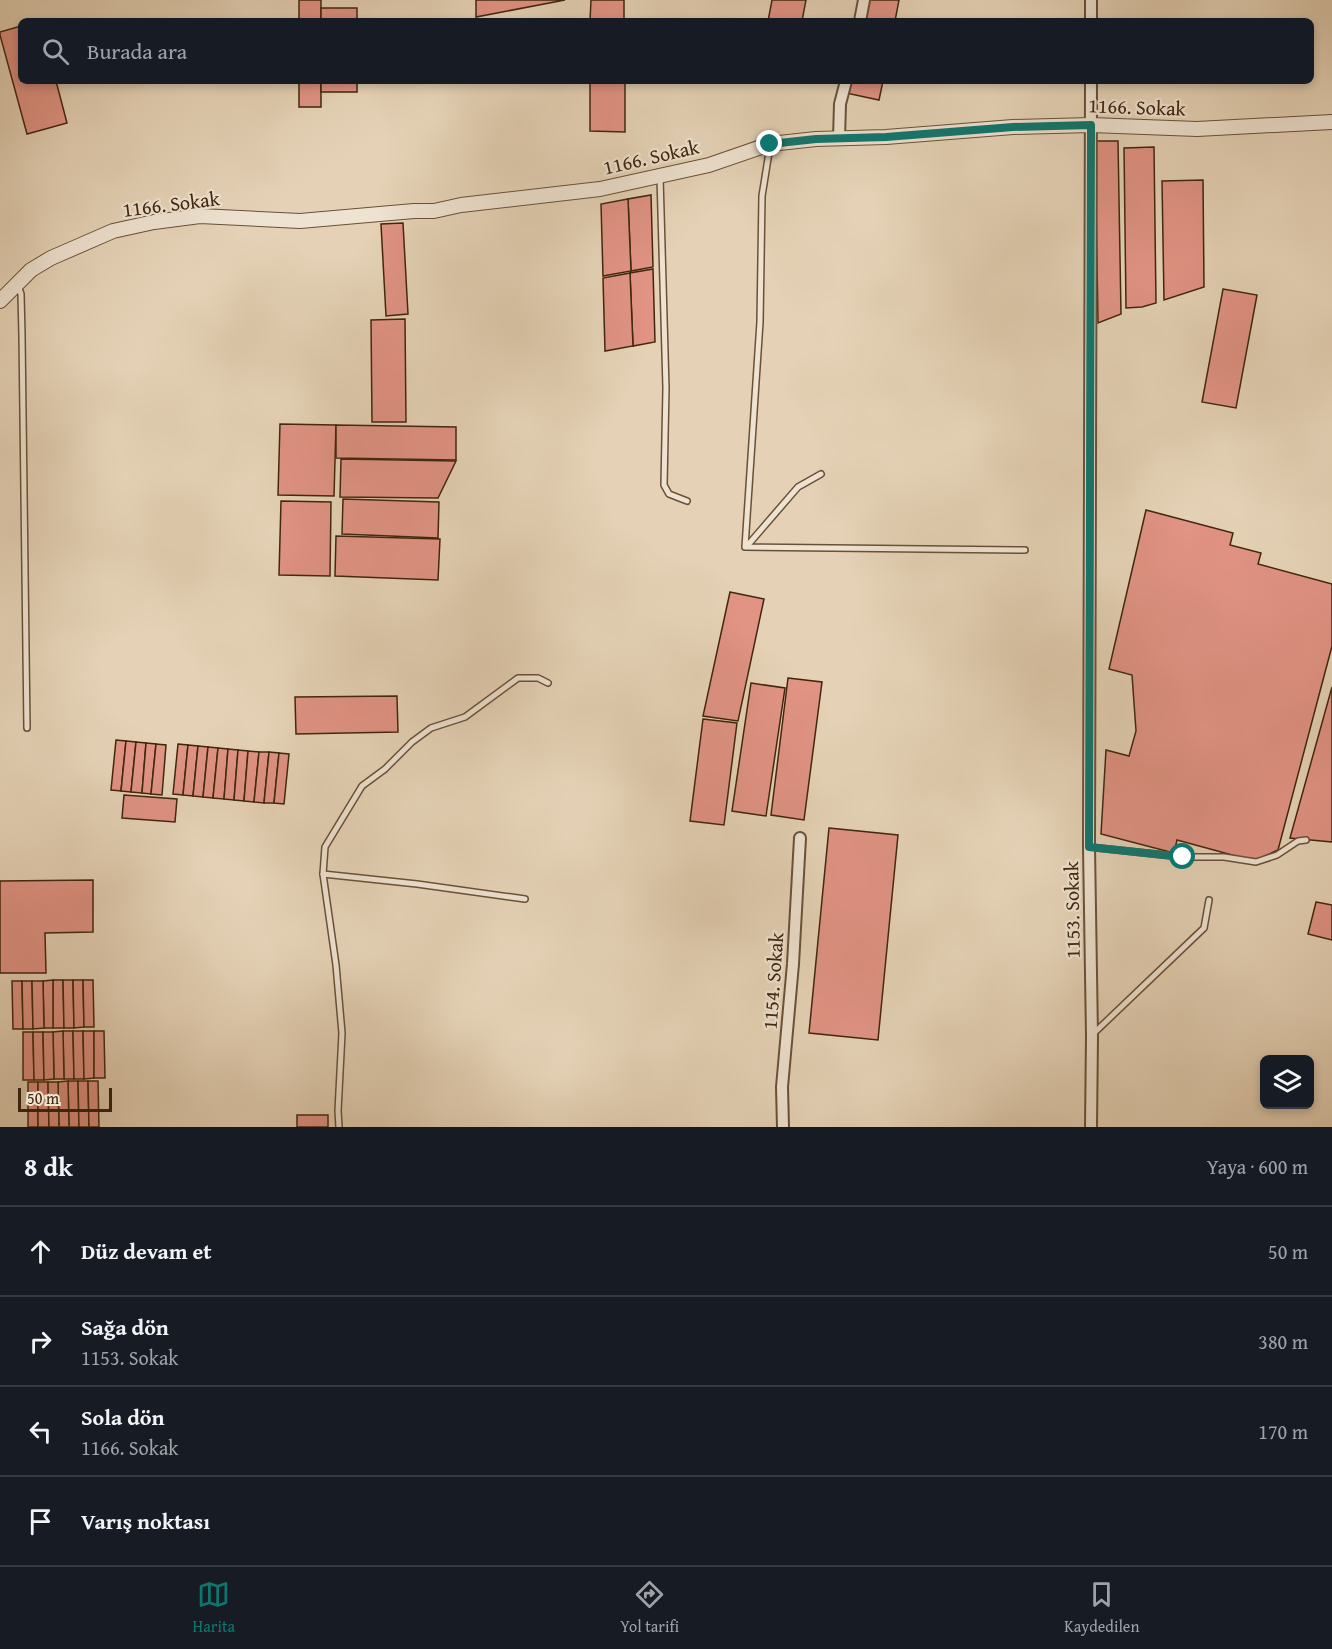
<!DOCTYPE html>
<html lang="tr">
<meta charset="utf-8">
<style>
:root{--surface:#171b24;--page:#242831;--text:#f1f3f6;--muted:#9ea1a6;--line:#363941;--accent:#0f766e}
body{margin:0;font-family:"Gentium Book Plus",serif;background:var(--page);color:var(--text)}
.controls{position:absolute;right:18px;bottom:18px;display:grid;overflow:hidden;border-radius:9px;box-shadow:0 3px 9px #0003}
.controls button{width:54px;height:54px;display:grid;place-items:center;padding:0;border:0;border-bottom:2px solid var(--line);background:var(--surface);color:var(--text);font:30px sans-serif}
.scale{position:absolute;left:18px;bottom:15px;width:94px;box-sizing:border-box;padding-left:6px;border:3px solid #40260e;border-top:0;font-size:16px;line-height:21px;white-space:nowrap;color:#40260e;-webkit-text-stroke:4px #eee2d0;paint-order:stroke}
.stop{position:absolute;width:18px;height:18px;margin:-14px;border:4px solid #0f766e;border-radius:50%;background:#fff}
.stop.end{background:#0f766e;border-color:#fff;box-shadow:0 2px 6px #0008}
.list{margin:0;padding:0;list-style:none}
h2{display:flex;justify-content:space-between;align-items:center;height:78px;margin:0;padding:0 24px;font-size:26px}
h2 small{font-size:20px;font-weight:400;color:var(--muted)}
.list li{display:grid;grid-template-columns:39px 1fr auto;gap:18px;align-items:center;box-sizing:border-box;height:90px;padding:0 24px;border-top:2px solid var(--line)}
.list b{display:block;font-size:22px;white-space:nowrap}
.list p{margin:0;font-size:20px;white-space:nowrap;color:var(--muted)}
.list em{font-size:20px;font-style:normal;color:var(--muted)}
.icon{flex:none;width:33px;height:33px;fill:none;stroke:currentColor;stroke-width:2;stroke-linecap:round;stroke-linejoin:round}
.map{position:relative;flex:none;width:1332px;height:1127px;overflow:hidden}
.search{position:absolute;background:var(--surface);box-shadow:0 3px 9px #0003;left:18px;right:18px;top:18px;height:66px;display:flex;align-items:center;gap:15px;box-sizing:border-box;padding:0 21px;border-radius:9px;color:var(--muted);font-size:22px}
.sheet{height:438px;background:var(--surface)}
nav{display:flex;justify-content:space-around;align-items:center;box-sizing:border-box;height:84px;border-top:2px solid var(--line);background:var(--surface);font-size:16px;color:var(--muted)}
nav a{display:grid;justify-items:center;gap:3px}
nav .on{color:var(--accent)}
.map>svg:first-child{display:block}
</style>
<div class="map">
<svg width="1332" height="1127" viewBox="0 0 1332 1127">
<rect width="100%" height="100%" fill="#e5d2b6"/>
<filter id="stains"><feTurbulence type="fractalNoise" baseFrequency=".00333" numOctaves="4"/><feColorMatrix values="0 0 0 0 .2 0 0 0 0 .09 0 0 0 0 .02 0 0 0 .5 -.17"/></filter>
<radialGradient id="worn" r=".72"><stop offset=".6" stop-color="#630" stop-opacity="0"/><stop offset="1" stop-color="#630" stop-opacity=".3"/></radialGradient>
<g fill="#e19384" stroke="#40260e" stroke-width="1.5">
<rect x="299" y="0" width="22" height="21"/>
<path d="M476,0H565L476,17Z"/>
<path d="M591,0H624V21H590Z"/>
<path d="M772,0H806L802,21H768Z"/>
<path d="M866,0H899L895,21H861Z"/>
<rect x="321" y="8" width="36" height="13"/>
<path d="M21,26V81H56L67,123L27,134L0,35V32Z"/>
<rect x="299" y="81" width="22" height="26"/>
<rect x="321" y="81" width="36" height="11"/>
<path d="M590,81H625V132L590,131Z"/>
<path d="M849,81H883L879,100L846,93Z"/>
<path d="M1095,141H1118L1121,314L1098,323Z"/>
<path d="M1154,147L1156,303L1142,307L1126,308L1124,148Z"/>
<path d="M1203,180L1204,287L1164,300L1162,181Z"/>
<path d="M651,195L653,267L631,271L628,199Z"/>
<path d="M628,199L631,271L603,276L601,204Z"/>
<path d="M403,223L408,314L386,316L381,224Z"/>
<path d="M653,269L655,342L633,346L630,273Z"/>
<path d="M630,273L633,346L605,351L603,278Z"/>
<path d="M1223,289L1257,295L1236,408L1202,402Z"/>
<path d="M405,319L406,422H372L371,320Z"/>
<path d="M280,424L336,425L334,496L278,495Z"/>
<path d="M336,425L456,427V460L336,458Z"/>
<path d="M341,459L456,461L438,498L340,497Z"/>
<path d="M343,499L439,502L438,538L342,534Z"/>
<path d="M281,501L331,502L330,576L279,575Z"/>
<path d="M1146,510L1233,533L1230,545L1261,553L1258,564L1332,584V646L1278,850L1254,861L1177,840L1174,853L1101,834L1106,750L1129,756L1136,731L1132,675L1109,669Z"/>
<path d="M336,536L440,539L438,580L335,576Z"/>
<path d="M730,592L764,599L738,721L703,716Z"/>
<path d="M788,678L822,682L804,820L771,815Z"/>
<path d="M751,683L785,688L766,816L732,811Z"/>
<path d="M1332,687V842L1290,838Z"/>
<path d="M397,696L398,732L296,734L295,697Z"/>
<path d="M703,719L737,723L724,825L690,821Z"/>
<path d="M116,740L126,741L121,791L111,790Z"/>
<path d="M126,741L136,742L131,792L121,791Z"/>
<path d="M136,742L146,743L142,793L131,792Z"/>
<path d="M146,743L156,744L151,794L142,793Z"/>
<path d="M156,744L166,745L162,795L151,794Z"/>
<path d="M178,744L188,745L183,795L173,794Z"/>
<path d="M188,745L198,746L193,796L183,795Z"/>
<path d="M198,746L208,747L203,797L193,796Z"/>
<path d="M208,747L218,748L213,798L203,797Z"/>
<path d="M218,748L228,749L224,799L213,798Z"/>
<path d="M228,749L238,750L234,800L224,799Z"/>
<path d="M238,750L248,751L244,801L234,800Z"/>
<path d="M248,751L259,752L254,802L244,801Z"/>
<path d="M259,752H269L264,803L254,802Z"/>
<path d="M269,752L279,753L274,803H264Z"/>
<path d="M279,753L289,754L284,804L274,803Z"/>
<path d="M124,795L177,799L175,822L122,818Z"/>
<path d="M829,828L898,835L878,1040L809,1033Z"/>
<path d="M93,880V932L45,933L46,973H0V881Z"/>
<path d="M1316,902L1332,905V940L1308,934Z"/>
<path d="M53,980H63L64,1028H53Z"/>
<path d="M53,980V1028H44L43,981Z"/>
<path d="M63,980H73L74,1028H64Z"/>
<path d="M73,980H83L84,1027L74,1028Z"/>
<path d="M83,980H93L94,1027H84Z"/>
<path d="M12,981H22L23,1029H13Z"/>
<path d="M22,981H32L33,1029H23Z"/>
<path d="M32,981H43L44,1028L33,1029Z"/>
<path d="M63,1031H73L74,1079H64Z"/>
<path d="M63,1031L64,1079H54L53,1032Z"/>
<path d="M73,1031H83L84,1079H74Z"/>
<path d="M83,1031H94V1078L84,1079Z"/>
<path d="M94,1031H104L105,1078H94Z"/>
<path d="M23,1032H33L34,1080H23Z"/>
<path d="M33,1032H43L44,1080H34Z"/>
<path d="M43,1032H53L54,1079L44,1080Z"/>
<path d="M68,1081H78L79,1127H69Z"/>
<path d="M68,1081L69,1127H59L58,1082Z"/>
<path d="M78,1081H88L89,1127H79Z"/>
<path d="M88,1081H98L99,1127H89Z"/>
<rect x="28" y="1082" width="10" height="45"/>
<path d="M38,1082H48L49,1127H38Z"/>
<path d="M48,1082H58L59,1127H49Z"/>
<rect x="297" y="1115" width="31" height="12"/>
</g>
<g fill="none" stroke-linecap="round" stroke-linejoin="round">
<g stroke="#695138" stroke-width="8">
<g id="service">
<path d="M770,146L762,196L760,322L745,547L1025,550"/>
<path d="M660,177L666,388L664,485L669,494L687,501"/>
<path d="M18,286L21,294L22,336L27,728"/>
<path d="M747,546L798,487L821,474"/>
<path d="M1089,847L1183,857H1224L1256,862L1277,855L1298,841L1306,840"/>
<path d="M323,874L417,884L525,899"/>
<path d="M1093,1034L1204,928L1209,900"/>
<path d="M339,1127L338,1111L342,1033L336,965L323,874L325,847L362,786L385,769L412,742L431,728L465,717L518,678H538L548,683"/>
</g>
</g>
<g stroke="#695138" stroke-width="14">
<g id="minor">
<path d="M860,21L864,0"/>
<path d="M1091,21V0"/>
<path d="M839,138L840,104L846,81"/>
<path d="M783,1127L782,1087L793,964L800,838"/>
<path d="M1091,1127L1092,1036L1089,847L1091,81"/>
</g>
</g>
<g stroke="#695138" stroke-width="16">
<path id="tertiary" d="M0,301L31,270L51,258L113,231L154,222L200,216L300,221L414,211H434L461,205L600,189L709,165L770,144L816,139L886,137L1013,127L1091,125L1197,129L1332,122"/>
</g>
<use href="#service" stroke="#eee2d0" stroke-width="5"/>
<use href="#minor" stroke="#eee2d0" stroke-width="10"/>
<use href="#tertiary" stroke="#eee2d0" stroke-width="14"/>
</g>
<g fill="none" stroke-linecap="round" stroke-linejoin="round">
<path stroke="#0f766e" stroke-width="8" d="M770,144L816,139L886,137L1013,127L1091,125L1089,847L1183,857"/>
</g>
<g text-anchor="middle" stroke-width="4.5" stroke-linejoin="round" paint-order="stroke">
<g font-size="20" fill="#40260e" stroke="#eee2d0">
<text transform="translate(1137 107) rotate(2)" y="7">1166. Sokak</text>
<text transform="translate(651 157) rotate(-13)" y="7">1166. Sokak</text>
<text transform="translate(171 204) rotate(-7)" y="7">1166. Sokak</text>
<text transform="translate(1072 910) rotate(-91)" y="7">1153. Sokak</text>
<text transform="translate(773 981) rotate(-86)" y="7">1154. Sokak</text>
</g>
</g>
<rect width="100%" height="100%" filter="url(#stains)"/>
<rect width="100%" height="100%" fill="url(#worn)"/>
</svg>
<div class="controls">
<button><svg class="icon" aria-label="layers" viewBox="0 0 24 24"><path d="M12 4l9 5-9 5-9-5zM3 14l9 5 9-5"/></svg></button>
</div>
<div class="scale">50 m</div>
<div class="stop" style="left:1183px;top:857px"></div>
<div class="stop end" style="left:770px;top:144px"></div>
<div class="search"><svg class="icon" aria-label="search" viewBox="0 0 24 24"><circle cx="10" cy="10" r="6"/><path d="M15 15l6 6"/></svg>Burada ara</div>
</div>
<section class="sheet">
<h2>8 dk<small>Yaya · 600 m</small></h2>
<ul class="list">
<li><svg class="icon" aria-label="ahead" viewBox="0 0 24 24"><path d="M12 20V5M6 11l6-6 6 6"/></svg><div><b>Düz devam et</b></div><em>50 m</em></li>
<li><svg class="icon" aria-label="right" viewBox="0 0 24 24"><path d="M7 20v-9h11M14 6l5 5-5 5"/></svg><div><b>Sağa dön</b><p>1153. Sokak</p></div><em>380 m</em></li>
<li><svg class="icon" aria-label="left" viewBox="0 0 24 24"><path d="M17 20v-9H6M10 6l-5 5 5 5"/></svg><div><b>Sola dön</b><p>1166. Sokak</p></div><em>170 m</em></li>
<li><svg class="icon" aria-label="arrive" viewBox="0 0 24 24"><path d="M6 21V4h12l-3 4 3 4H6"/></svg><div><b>Varış noktası</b></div></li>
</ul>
</section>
<nav>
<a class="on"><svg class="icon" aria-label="map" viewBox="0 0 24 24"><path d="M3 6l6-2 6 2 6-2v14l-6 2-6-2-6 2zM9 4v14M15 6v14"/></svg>Harita</a>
<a><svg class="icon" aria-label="directions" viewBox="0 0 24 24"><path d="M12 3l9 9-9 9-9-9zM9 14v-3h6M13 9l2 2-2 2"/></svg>Yol tarifi</a>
<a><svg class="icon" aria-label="saved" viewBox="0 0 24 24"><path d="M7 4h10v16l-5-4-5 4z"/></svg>Kaydedilen</a>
</nav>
